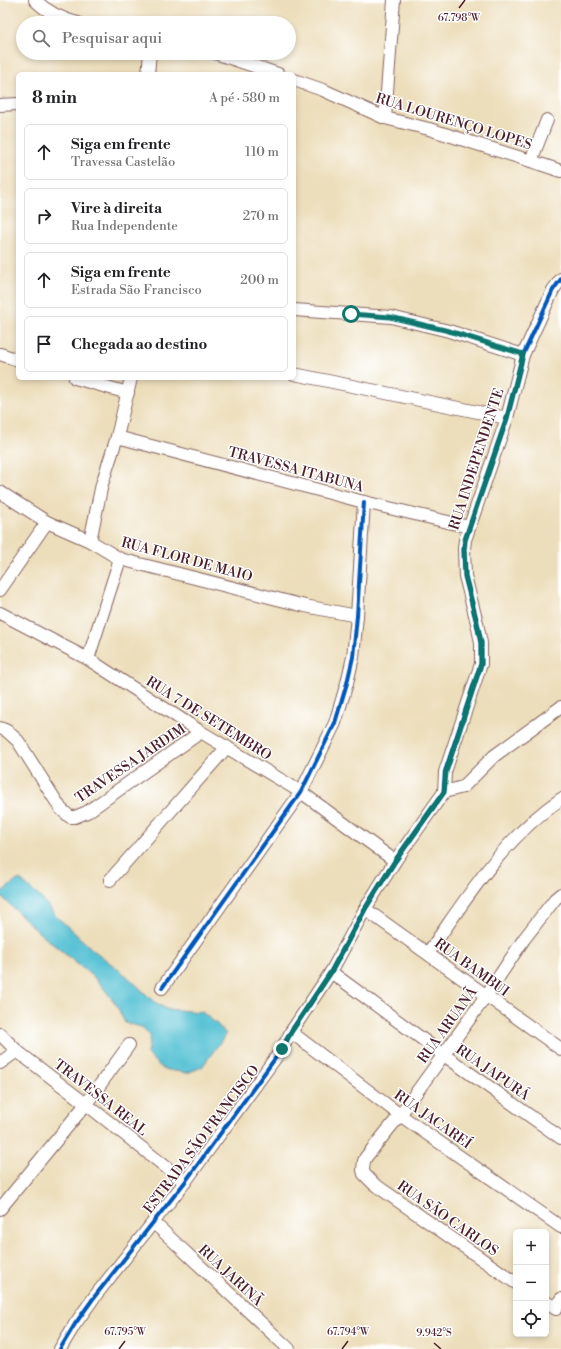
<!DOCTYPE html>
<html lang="pt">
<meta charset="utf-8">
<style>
:root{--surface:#fff;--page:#f6f6f6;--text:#202124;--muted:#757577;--line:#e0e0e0}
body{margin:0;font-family:"Libre Bodoni",serif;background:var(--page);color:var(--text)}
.controls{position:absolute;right:12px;bottom:12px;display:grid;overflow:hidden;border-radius:6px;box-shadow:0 2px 6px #0003}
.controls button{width:36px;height:36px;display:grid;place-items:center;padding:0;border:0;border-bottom:1px solid var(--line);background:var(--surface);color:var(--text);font:20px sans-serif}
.stop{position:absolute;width:12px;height:12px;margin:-9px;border:3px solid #0f766e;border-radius:50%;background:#fff}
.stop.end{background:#0f766e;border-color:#fff;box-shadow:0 1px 4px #0008}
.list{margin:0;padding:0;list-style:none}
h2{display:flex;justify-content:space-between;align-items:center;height:52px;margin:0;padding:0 16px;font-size:17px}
h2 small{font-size:13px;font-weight:400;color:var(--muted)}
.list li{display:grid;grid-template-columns:26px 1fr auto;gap:12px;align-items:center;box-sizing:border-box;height:56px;margin:0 8px 8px;padding:0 8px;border:1px solid var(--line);border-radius:6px}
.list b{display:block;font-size:15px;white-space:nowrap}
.list p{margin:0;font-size:13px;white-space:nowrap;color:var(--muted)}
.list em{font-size:13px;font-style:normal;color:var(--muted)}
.icon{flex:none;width:22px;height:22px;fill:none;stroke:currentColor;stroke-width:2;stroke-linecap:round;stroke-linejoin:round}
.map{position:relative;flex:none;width:561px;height:1349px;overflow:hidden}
.search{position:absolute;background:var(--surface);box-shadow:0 2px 6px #0003;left:16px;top:16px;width:280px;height:44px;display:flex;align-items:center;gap:10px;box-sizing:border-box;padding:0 14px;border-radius:22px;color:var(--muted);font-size:15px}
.panel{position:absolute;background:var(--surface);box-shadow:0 2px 6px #0003;left:16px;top:72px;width:280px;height:308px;border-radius:6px}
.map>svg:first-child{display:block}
</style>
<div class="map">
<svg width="561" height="1349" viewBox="0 0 561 1349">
<rect width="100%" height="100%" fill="#fff"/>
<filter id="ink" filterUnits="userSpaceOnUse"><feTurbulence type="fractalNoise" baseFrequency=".025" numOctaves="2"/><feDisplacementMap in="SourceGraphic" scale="8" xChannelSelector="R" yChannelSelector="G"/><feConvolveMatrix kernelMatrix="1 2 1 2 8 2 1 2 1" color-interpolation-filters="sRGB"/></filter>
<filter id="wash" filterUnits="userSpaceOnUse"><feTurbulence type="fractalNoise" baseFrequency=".012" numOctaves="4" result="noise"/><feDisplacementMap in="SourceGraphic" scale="16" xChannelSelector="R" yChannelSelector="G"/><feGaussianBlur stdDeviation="0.9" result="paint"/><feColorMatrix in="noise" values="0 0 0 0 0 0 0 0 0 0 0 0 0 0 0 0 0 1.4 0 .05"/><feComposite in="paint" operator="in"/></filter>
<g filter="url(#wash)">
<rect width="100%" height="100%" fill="#eddebb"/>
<path fill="#5ac3d5" stroke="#527180" d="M19,879L43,900L55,915L92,949L128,977L152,1000L166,1009L202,1012L218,1025L226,1034L202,1067L187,1073L163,1069L147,1054L150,1035L142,1027L125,1023L116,1004L97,980L38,932L0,895V893Z"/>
</g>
<g filter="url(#ink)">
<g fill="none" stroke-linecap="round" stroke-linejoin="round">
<g stroke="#83625d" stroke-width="14">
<g id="minor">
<path d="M35,0C47,12 61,19 78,23"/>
<path d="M215,53L278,74"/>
<path d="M148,74L150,53"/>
<path d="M294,80L323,90L385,118L429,129L531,161L561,171"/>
<path d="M0,105L18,104"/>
<path d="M385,118L394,0"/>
<path d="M531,161L547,120"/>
<path d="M294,310L391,317L449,331L523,355"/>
<path d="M0,354L18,360"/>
<path d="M294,374L507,418"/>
<path d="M75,378L128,393"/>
<path d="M117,437L364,502L469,527"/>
<path d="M0,492L47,522L90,541L120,559L305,606L357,616"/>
<path d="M90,541L102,484L117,437L131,378"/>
<path d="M0,590L47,522"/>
<path d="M0,613L88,659L201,732L301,792L395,861"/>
<path d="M88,659L120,559"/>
<path d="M0,728L7,731L18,741L61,809L70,817H75L87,812L201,732"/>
<path d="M444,792L463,787L494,756L561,707"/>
<path d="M110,880L227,747"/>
<path d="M365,909L561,1049"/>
<path d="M428,953C467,898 504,837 561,799"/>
<path d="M331,972L444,1055L561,1138"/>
<path d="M162,988L301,792L335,723L347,683L353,657L357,616L364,502"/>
<path d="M291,1032L400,1115L561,1227"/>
<path d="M0,1034L17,1051L86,1104L185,1182"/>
<path d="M0,1063L17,1051"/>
<path d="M0,1209L86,1104L129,1045"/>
<path d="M153,1222L289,1349"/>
<path d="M516,1283L374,1184L364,1174L363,1170L364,1161L366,1157L400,1115L486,996L524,939L555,899L561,894"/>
<path d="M546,1302L556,1309L561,1299"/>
<path d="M60,1349L75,1324L95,1296L185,1182L282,1049L291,1032L331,972L365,909L395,861L444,792L445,772L481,664V643L477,623L465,576L464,549L465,540L507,418L523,355L553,290L561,279"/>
</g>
</g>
<use href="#minor" stroke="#fff" stroke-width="12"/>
<g stroke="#fff" stroke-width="6">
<g id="cycleway">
<path d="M162,988L301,792L335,723L347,683L353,657L357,616L364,502"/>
<path d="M60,1349L75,1324L95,1296L185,1182L282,1049L291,1032L331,972L365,909L395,861L444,792L445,772L481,664V643L477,623L465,576L464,549L465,540L507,418L523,355L553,290L561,279"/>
</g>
</g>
<use href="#cycleway" stroke="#0057b8" stroke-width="4"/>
</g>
</g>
<g fill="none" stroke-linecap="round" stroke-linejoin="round" filter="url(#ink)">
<path stroke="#0f766e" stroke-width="5" d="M282,1049L291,1032L331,972L365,909L395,861L444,792L446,772L481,664V643L477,623L465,576L464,549L465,540L507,418L523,354L449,331L390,317L351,314"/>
</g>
<path fill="none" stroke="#4a1f2b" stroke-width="1.5" d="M459,8L465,0M434,1343L441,1349M119,1349L125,1341M342,1349L348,1341"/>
<g text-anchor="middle" stroke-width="3" stroke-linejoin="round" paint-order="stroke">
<g font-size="14" fill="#4a1f2b" stroke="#fff">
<text transform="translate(454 121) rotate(17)" y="5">RUA LOURENÇO LOPES</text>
<text transform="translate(476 459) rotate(-72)" y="5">RUA INDEPENDENTE</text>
<text transform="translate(296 469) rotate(15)" y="5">TRAVESSA ITABUNA</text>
<text transform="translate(187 559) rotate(15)" y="5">RUA FLOR DE MAIO</text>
<text transform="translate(209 718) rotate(32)" y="5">RUA 7 DE SETEMBRO</text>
<text transform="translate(130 763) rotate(-34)" y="5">TRAVESSA JARDIM</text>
<text transform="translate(472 967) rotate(36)" y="5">RUA BAMBUI</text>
<text transform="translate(447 1025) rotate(-54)" y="5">RUA ARUANÃ</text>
<text transform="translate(493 1072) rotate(35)" y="5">RUA JAPURÁ</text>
<text transform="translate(101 1097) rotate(38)" y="5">TRAVESSA REAL</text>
<text transform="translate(433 1119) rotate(35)" y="5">RUA JACAREÍ</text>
<text transform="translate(201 1139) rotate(-53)" y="5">ESTRADA SÃO FRANCISCO</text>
<text transform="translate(448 1218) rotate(35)" y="5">RUA SÃO CARLOS</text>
<text transform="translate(231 1275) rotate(43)" y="5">RUA JARINÃ</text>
</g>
</g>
<g font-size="10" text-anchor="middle" fill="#4a1f2b" stroke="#fff" stroke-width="3" stroke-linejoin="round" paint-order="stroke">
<text x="459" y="21">67.798°W</text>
<text x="125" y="1335">67.795°W</text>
<text x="348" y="1335">67.794°W</text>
<text x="434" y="1336">9.942°S</text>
</g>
</svg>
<div class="controls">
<button>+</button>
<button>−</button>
<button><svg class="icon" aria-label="locate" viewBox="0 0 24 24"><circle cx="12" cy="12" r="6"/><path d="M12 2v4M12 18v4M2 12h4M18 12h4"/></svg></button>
</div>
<div class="stop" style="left:351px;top:314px"></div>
<div class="stop end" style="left:282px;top:1049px"></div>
<div class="search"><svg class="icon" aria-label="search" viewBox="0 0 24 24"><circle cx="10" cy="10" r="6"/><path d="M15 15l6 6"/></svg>Pesquisar aqui</div>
<section class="panel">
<h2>8 min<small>A pé · 580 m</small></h2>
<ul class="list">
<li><svg class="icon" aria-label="ahead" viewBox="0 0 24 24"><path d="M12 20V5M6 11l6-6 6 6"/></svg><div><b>Siga em frente</b><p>Travessa Castelão</p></div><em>110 m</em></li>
<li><svg class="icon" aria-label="right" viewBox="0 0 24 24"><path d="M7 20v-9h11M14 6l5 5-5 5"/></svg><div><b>Vire à direita</b><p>Rua Independente</p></div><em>270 m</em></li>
<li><svg class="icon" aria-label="ahead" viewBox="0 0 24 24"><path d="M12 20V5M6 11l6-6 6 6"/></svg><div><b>Siga em frente</b><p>Estrada São Francisco</p></div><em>200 m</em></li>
<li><svg class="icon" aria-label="arrive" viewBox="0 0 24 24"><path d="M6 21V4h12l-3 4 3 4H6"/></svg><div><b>Chegada ao destino</b></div></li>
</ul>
</section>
</div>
